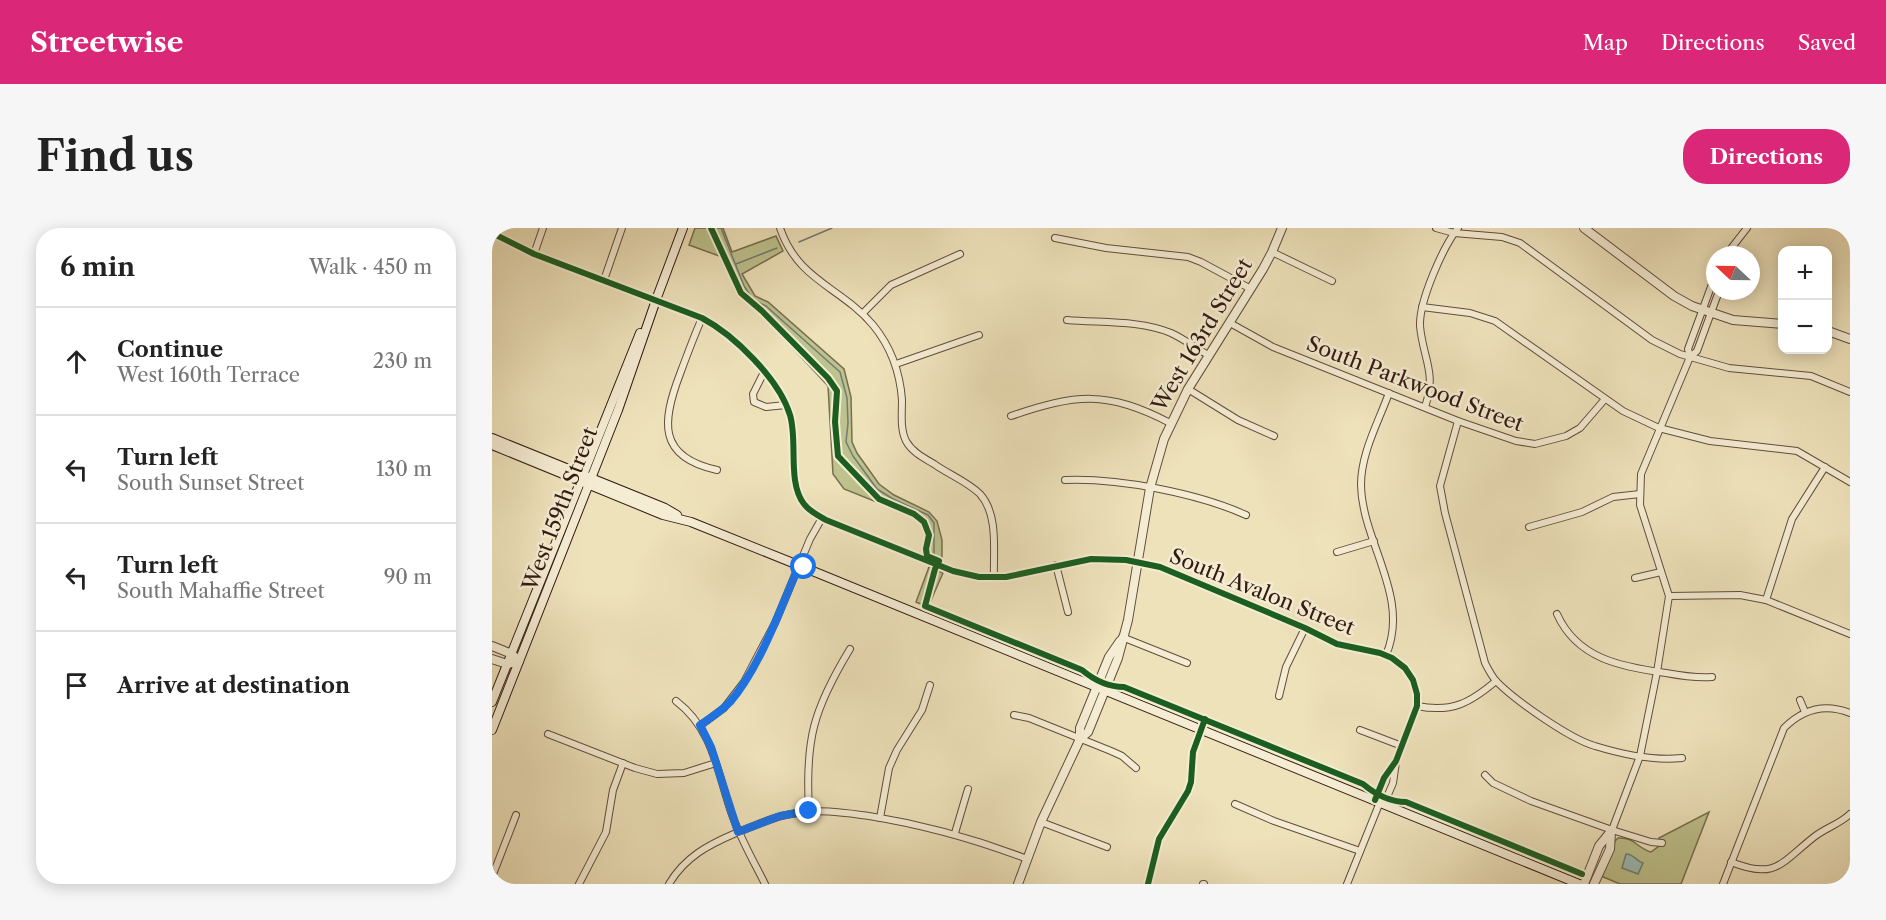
<!DOCTYPE html>
<meta charset="utf-8">
<style>
:root{--surface:#fff;--page:#f6f6f6;--text:#222;--muted:#767676;--line:#e0e0e0;--accent:#db2777}
body{margin:0;font-family:"Libre Caslon Text",serif;background:var(--page);color:var(--text)}
.controls{position:absolute;right:18px;top:18px;display:grid;overflow:hidden;border-radius:12px;box-shadow:0 3px 15px #0003}
.controls button{width:54px;height:54px;display:grid;place-items:center;padding:0;border:0;border-bottom:2px solid var(--line);background:var(--surface);color:var(--text);font:30px sans-serif}
.compass{position:absolute;left:1214px;top:18px;width:54px;height:54px;border-radius:50%;background:var(--surface);box-shadow:0 3px 15px #0003;rotate:292deg}
.stop{position:absolute;width:18px;height:18px;margin:-14px;border:4px solid #1a73e8;border-radius:50%;background:#fff}
.stop.end{background:#1a73e8;border-color:#fff;box-shadow:0 2px 6px #0008}
.list{margin:0;padding:0;list-style:none}
h2{display:flex;justify-content:space-between;align-items:center;height:78px;margin:0;padding:0 24px;font-size:26px}
h2 small{font-size:20px;font-weight:400;color:var(--muted)}
.list li{display:grid;grid-template-columns:39px 1fr auto;gap:18px;align-items:center;box-sizing:border-box;height:108px;padding:0 24px;border-top:2px solid var(--line)}
.list b{display:block;font-size:22px;white-space:nowrap}
.list p{margin:0;font-size:20px;white-space:nowrap;color:var(--muted)}
.list em{font-size:20px;font-style:normal;color:var(--muted)}
.icon{flex:none;width:33px;height:33px;fill:none;stroke:currentColor;stroke-width:2;stroke-linecap:round;stroke-linejoin:round}
.map{position:relative;flex:none;width:1358px;height:656px;overflow:hidden;border-radius:24px}
header{display:flex;align-items:center;gap:36px;box-sizing:border-box;height:84px;padding:0 30px;background:var(--accent);color:#fff}
header strong{font-size:28px}
nav{display:flex;gap:33px;margin-inline-start:auto;font-size:21px}
.intro{display:flex;align-items:center;justify-content:space-between;box-sizing:border-box;height:144px;padding:0 36px}
h1{margin:0;font-size:42px}
.button{padding:15px 27px;border-radius:24px;background:var(--accent);color:#fff;font-size:21px;font-weight:700}
main{display:flex;gap:36px;padding:0 36px}
aside{flex:1;background:var(--surface);border-radius:24px;box-shadow:0 3px 15px #0003}
.map>svg:first-child{display:block}
</style>
<header>
<strong>Streetwise</strong>
<nav><a>Map</a><a>Directions</a><a>Saved</a></nav>
</header>
<div class="intro"><h1>Find us</h1><a class="button">Directions</a></div>
<main>
<aside>
<h2>6 min<small>Walk · 450 m</small></h2>
<ul class="list">
<li><svg class="icon" aria-label="ahead" viewBox="0 0 24 24"><path d="M12 20V5M6 11l6-6 6 6"/></svg><div><b>Continue</b><p>West 160th Terrace</p></div><em>230 m</em></li>
<li><svg class="icon" aria-label="left" viewBox="0 0 24 24"><path d="M17 20v-9H6M10 6l-5 5 5 5"/></svg><div><b>Turn left</b><p>South Sunset Street</p></div><em>130 m</em></li>
<li><svg class="icon" aria-label="left" viewBox="0 0 24 24"><path d="M17 20v-9H6M10 6l-5 5 5 5"/></svg><div><b>Turn left</b><p>South Mahaffie Street</p></div><em>90 m</em></li>
<li><svg class="icon" aria-label="arrive" viewBox="0 0 24 24"><path d="M6 21V4h12l-3 4 3 4H6"/></svg><div><b>Arrive at destination</b></div></li>
</ul>
</aside>
<div class="map">
<svg width="1358" height="656" viewBox="0 0 1358 656">
<rect width="100%" height="100%" fill="#eee2bb"/>
<filter id="stains"><feTurbulence type="fractalNoise" baseFrequency=".00333" numOctaves="4"/><feColorMatrix values="0 0 0 0 .2 0 0 0 0 .09 0 0 0 0 .02 0 0 0 .5 -.17"/></filter>
<radialGradient id="worn" r=".72"><stop offset=".6" stop-color="#630" stop-opacity="0"/><stop offset="1" stop-color="#630" stop-opacity=".3"/></radialGradient>
<g fill="#bec28d" stroke="#786e50" stroke-width="1.5">
<path d="M203,0H231L240,24L284,8L291,23L250,46L263,68L276,74L352,141L359,169L360,214L365,225L387,256L402,267L437,284L445,293L450,312V334L431,326C435,313 439,302 427,291L352,261L341,246L336,158L262,78L248,67L230,29L197,17Z"/>
<path d="M437,339L451,345L436,379L424,374Z"/>
<path d="M1217,584L1189,656H1128L1109,648L1123,613L1126,610C1143,609 1146,621 1159,624L1167,618V610Z"/>
</g>
<path fill="#9abdb5" stroke="#717c74" stroke-width="1.5" d="M1134,626C1142,626 1144,633 1151,635L1146,646L1130,640Z"/>
<g fill="none" stroke-linecap="round" stroke-linejoin="round">
<g stroke="#717c74" stroke-width="1.5">
<path d="M229,0L252,58L261,72L274,78L348,144L355,170L356,195L354,214L361,228L385,261L401,271L436,287L442,295V326"/>
<path d="M307,14L340,0"/>
<path d="M244,36L285,20"/>
</g>
<g stroke="#624d3c" stroke-width="8">
<g id="minor">
<path d="M288,0C306,53 349,59 381,97C399,119 408,144 410,172C410,185 408,201 414,213C420,224 432,230 442,236C456,246 476,254 488,266C507,287 501,324 502,350"/>
<path d="M944,0L962,5L1010,9L1028,15L1160,112L1188,126L1237,140L1319,148L1358,164"/>
<path d="M0,5L42,26L210,90C242,107 287,151 298,187C306,213 295,254 312,276C318,284 326,287 334,292L461,343L487,349H514L599,331L634,332L668,339L813,400L845,416L888,425L900,430L913,440L921,452L925,466V478L904,533L892,550L883,572"/>
<path d="M563,10L614,20L696,29L709,34L759,61"/>
<path d="M780,24L840,53"/>
<path d="M42,26L51,0"/>
<path d="M1234,27L1255,0"/>
<path d="M1223,48L1196,121L1198,129L1205,123L1227,63"/>
<path d="M112,52L130,0"/>
<path d="M930,79L978,85L1003,93L1131,183L1167,200L1218,213L1305,223L1358,254"/>
<path d="M371,85L399,57L468,26"/>
<path d="M210,90C202,108 195,127 188,146C170,193 165,229 225,242"/>
<path d="M575,92C609,95 648,92 679,105C692,111 704,120 716,127"/>
<path d="M738,95L781,119L966,193L1024,213L1043,216L1074,208L1088,200L1113,171"/>
<path d="M404,136L487,107"/>
<path d="M272,144L261,166L262,174L274,179L294,177"/>
<path d="M696,161L746,192L782,208"/>
<path d="M933,179C945,144 931,131 928,98C927,73 951,19 966,0"/>
<path d="M519,188C584,166 615,162 678,195"/>
<path d="M966,193L948,258L953,285L993,435C996,441 1000,449 1005,454C1024,473 1078,511 1103,518C1129,526 1162,533 1190,530"/>
<path d="M573,252C627,250 705,265 754,287"/>
<path d="M1037,299L1090,284L1121,269L1148,266"/>
<path d="M845,324L882,313"/>
<path d="M564,337L576,384"/>
<path d="M1143,350L1169,344"/>
<path d="M1177,368L1248,367L1274,372L1358,406"/>
<path d="M1274,372L1300,291L1333,239"/>
<path d="M1065,386C1085,431 1130,439 1174,445C1190,448 1205,450 1220,449"/>
<path d="M630,409L695,435"/>
<path d="M894,427C919,369 870,314 869,257C869,225 886,195 897,165"/>
<path d="M787,468L794,439L813,400"/>
<path d="M1308,472L1313,484"/>
<path d="M184,473C221,501 225,543 239,584C248,610 261,632 273,656"/>
<path d="M925,478C960,485 978,475 1004,453"/>
<path d="M522,487L537,490L619,523L630,528L644,540"/>
<path d="M209,497L232,480L252,454L283,395L318,311L330,290"/>
<path d="M868,502L910,518"/>
<path d="M56,506L143,540L165,546L192,545L224,535"/>
<path d="M993,547L1001,555L1039,573L1120,602L1159,614L1170,615"/>
<path d="M743,576L782,593L868,623"/>
<path d="M892,576L901,555L904,534"/>
<path d="M317,583C313,512 321,482 358,421"/>
<path d="M388,590L397,540L405,522L430,482L438,457"/>
<path d="M549,594L615,619"/>
<path d="M1120,602L1148,528L1165,444L1177,368L1148,277L1149,246L1198,129"/>
<path d="M463,605L476,561"/>
<path d="M1239,634C1284,652 1289,635 1322,609C1333,600 1348,596 1358,586"/>
<path d="M0,649L24,587"/>
<path d="M87,656L114,604L121,562L131,535"/>
<path d="M177,656C193,629 216,617 244,605C264,597 283,588 305,585C329,581 353,585 377,588C433,597 483,611 535,631"/>
<path d="M711,656H712"/>
<path d="M855,656L888,574"/>
<path d="M1231,656L1292,500C1311,481 1333,475 1358,485"/>
</g>
</g>
<g stroke="#624d3c" stroke-width="10">
<g id="tertiary">
<path d="M1092,0L1182,68L1200,78L1241,92L1290,96"/>
<path d="M1336,103L1358,111"/>
<path d="M0,418L20,426L27,433"/>
<path d="M0,431L15,436L20,435"/>
<path d="M588,511V500L617,429L628,413"/>
<path d="M526,656L549,594L588,511L596,504L626,430L636,392L658,260L672,211L696,161L771,41L780,24L790,0"/>
<path d="M1092,656L1107,618L1120,602"/>
<path d="M1102,656L1118,621L1119,604"/>
</g>
</g>
<g stroke="#331b12" stroke-width="10">
<g id="secondary">
<path d="M0,210L173,280L185,287"/>
<path d="M0,217L171,287L199,294L301,335L1087,656"/>
<path d="M0,474L148,105"/>
<path d="M0,502L126,182L164,72L191,0"/>
</g>
</g>
<use href="#minor" stroke="#f4ecd3" stroke-width="6"/>
<use href="#tertiary" stroke="#f4ecd3" stroke-width="8"/>
<use href="#secondary" stroke="#f4ecd3" stroke-width="8"/>
<g stroke="#f4ecd3" stroke-width="10">
<g id="cycleway">
<path d="M219,0L249,65L270,83L336,150L345,163L343,194L346,228L387,271L422,286L432,294L437,307L434,321L435,328L447,333L443,341L433,378L590,442C602,452 616,459 632,459L871,556C883,566 899,574 914,574L1090,646"/>
<path d="M0,5L42,26L210,90C242,107 287,151 298,187C306,213 295,254 312,276C318,284 326,287 334,292L461,343L487,349H514L599,331L634,332L668,339L813,400L845,416L888,425L900,430L913,440L921,452L925,466V478L904,533L892,550L883,572"/>
<path d="M656,656L667,611L696,563L699,554L701,524L713,491"/>
</g>
</g>
<use href="#cycleway" stroke="#1b5e20" stroke-width="6"/>
</g>
<g fill="none" stroke-linecap="round" stroke-linejoin="round">
<path stroke="#1a73e8" stroke-width="8" d="M312,339L307,337C290,378 267,441 238,474C229,483 219,490 208,497L219,519L246,604L288,588L317,583"/>
</g>
<g text-anchor="middle" stroke-width="5" stroke-linejoin="round" paint-order="stroke">
<g font-size="21" fill="#331b12" stroke="#f4ecd3">
<text transform="translate(710 107) rotate(-59)" y="7">West 163rd Street</text>
<text transform="translate(923 156) rotate(21)" y="7">South Parkwood Street</text>
<text transform="translate(68 281) rotate(-69)" y="7">West 159th Street</text>
<text transform="translate(770 364) rotate(22)" y="7">South Avalon Street</text>
</g>
</g>
<rect width="100%" height="100%" filter="url(#stains)"/>
<rect width="100%" height="100%" fill="url(#worn)"/>
</svg>
<div class="controls">
<button>+</button>
<button>−</button>
</div>
<svg class="compass" viewBox="-18 -18 36 36"><path d="M0-13l5 13h-10z" fill="#e53935"/><path d="M0 13l5-13h-10z" fill="#767676"/></svg>
<div class="stop" style="left:312px;top:339px"></div>
<div class="stop end" style="left:317px;top:583px"></div>
</div>
</main>
